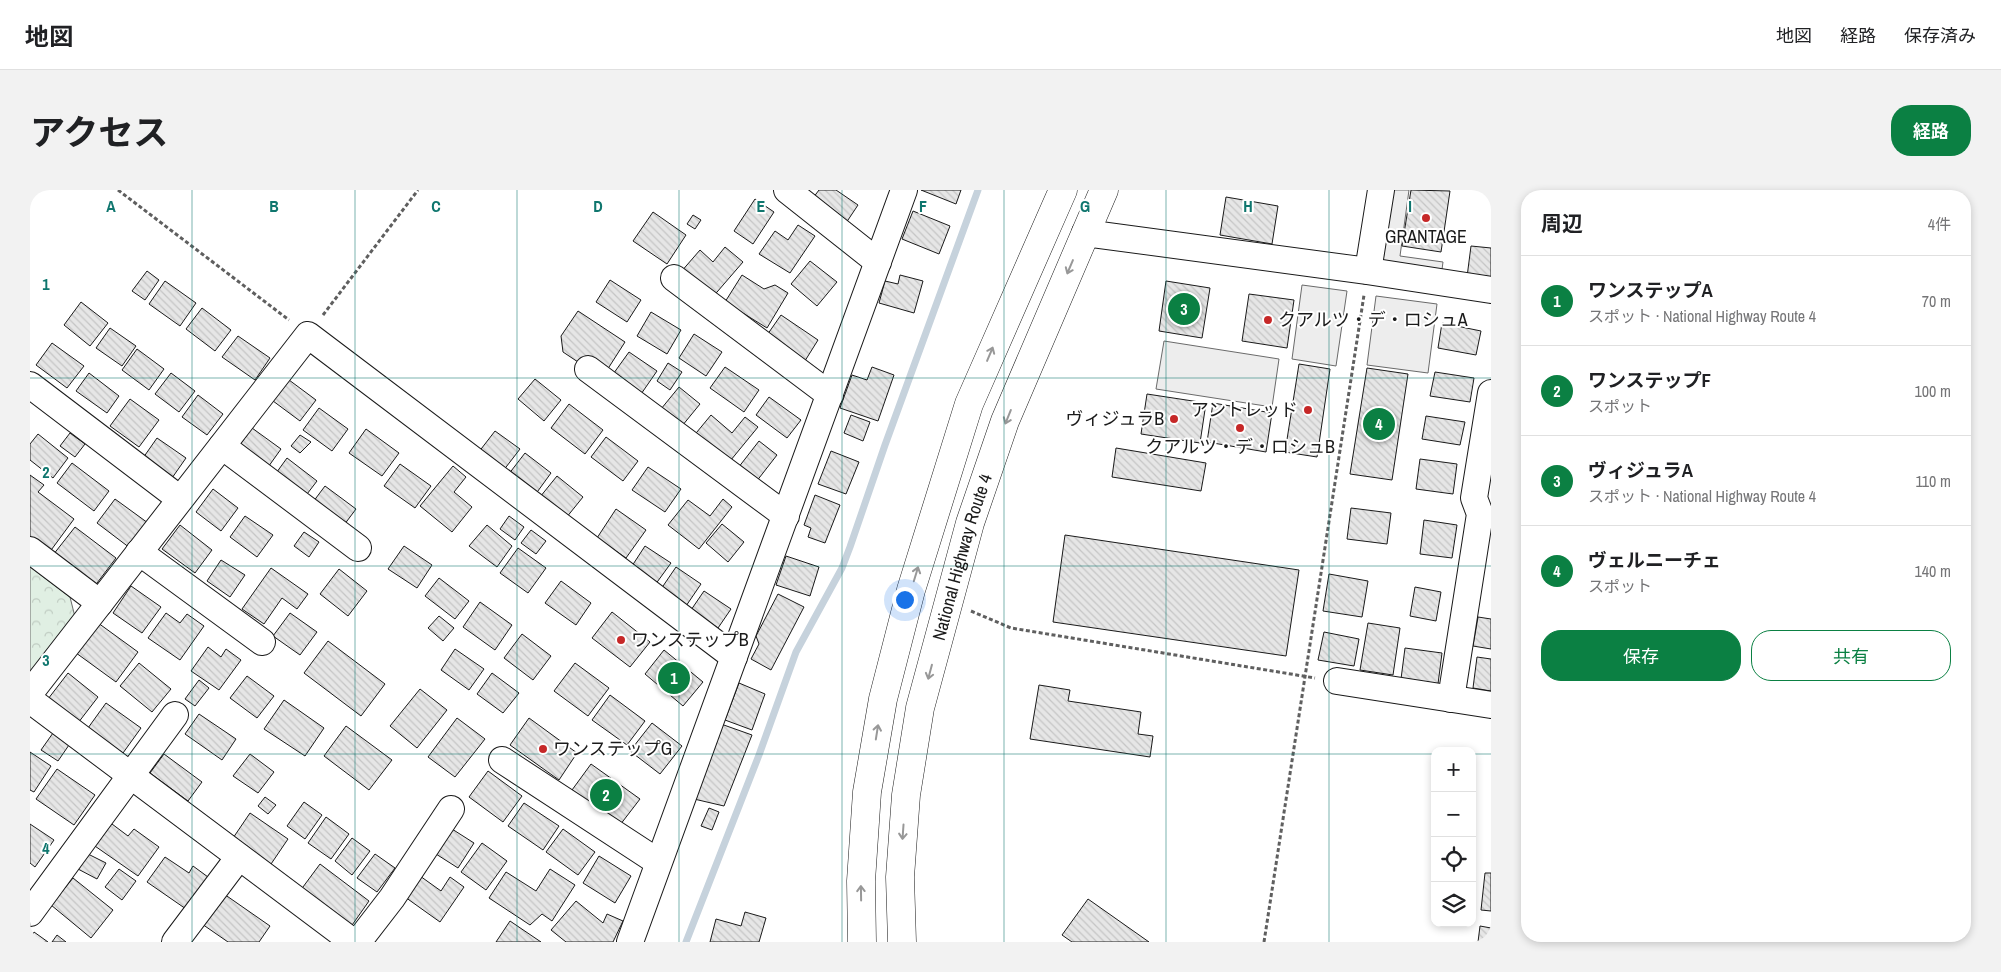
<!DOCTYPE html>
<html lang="ja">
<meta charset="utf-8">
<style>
:root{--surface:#fff;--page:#f2f2f2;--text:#202124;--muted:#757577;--line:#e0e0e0;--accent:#0b8043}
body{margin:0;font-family:"Archivo Narrow","Noto Sans JP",sans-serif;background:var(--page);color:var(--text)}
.controls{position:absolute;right:15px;bottom:15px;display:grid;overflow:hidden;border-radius:10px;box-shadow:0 2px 8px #0003}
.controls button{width:45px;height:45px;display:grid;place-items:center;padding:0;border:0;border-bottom:1px solid var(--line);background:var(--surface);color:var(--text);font:25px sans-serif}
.you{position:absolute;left:874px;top:409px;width:18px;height:18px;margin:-12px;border:4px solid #fff;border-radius:50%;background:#1a73e8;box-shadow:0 0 0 8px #1a73e833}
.badge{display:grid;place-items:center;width:32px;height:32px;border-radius:50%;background:var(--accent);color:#fff;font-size:16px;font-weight:700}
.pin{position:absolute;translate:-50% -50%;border:2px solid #fff;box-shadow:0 1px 5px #0006}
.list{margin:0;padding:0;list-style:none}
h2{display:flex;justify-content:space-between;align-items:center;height:65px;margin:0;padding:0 20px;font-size:21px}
h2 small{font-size:16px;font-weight:400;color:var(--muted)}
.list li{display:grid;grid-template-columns:32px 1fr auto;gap:15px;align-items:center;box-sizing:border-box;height:90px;padding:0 20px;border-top:1px solid var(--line)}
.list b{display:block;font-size:19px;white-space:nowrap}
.list p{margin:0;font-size:16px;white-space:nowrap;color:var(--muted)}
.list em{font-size:16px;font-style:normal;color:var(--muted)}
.actions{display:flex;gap:10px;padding:15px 20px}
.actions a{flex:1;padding:11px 0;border:1px solid var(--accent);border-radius:20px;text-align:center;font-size:18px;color:var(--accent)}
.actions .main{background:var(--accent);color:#fff}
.icon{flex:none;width:28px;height:28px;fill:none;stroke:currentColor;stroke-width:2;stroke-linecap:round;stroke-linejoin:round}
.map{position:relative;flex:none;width:1461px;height:752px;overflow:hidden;border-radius:20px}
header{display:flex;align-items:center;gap:30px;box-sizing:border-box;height:70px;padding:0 25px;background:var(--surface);border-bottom:1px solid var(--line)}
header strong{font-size:24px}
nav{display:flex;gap:28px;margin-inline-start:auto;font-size:18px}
.intro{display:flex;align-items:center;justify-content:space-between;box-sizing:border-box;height:120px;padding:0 30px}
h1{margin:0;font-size:35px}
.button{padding:12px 22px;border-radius:20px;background:var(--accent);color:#fff;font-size:18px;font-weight:700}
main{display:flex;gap:30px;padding:0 30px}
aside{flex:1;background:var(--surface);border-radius:20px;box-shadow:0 2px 8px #0003}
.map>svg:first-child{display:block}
</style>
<header>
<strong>地図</strong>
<nav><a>地図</a><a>経路</a><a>保存済み</a></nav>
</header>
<div class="intro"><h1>アクセス</h1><a class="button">経路</a></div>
<main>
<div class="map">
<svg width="1461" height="752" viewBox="0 0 1461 752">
<defs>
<pattern id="forest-crowns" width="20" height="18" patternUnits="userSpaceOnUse" patternTransform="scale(1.25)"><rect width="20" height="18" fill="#e0efe3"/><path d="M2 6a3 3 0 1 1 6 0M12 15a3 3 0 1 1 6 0" fill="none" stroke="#c0ccc2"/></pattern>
<pattern id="building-back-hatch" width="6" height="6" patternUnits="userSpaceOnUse" patternTransform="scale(1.25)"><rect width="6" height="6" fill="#e6e6e6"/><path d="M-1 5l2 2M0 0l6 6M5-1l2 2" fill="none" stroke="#c5c5c5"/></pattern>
</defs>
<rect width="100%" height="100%" fill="#fff"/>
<path fill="url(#forest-crowns)" stroke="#6a6a6a" d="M0,377L40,407L45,427L0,486Z"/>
<g fill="#ededed" stroke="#6a6a6a">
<path d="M1362,0H1379L1370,66L1413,72L1411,87L1352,79Z"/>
<path d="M1272,95L1317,101L1306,176L1262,169Z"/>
<path d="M1346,106L1407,114L1398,183L1337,175Z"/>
<path d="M1134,151L1249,169L1242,217L1126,199Z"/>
</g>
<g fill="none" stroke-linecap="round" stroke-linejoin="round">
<path stroke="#c6d2dc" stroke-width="7" d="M656,752L729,565L766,462L812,378L820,357L855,255L948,0"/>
</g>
<g fill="url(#building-back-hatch)" stroke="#1a1a1a">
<path d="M789,0H806L828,15L814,36L780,12Z"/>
<path d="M891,0H931L926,14Z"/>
<path d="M1381,0L1420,1L1411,62L1372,56Z"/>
<path d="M1196,7L1248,16L1242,54L1190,45Z"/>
<path d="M725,9L744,22L723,54L704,41Z"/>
<path d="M883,21L920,36L909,64L872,49Z"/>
<path d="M623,22L656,45L637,74L603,51Z"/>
<path d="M663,25L671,30L665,39L657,34Z"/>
<path d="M768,35L785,46L760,83L729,64L745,41L758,50Z"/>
<path d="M1441,56L1461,58V90L1437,87Z"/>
<path d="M695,57L713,72L681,109L650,83L670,60L683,72Z"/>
<path d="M780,71L807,92L787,116L761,94Z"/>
<path d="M117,81L129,90L115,110L102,101Z"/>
<path d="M712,85L734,99L745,95L758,103L737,138L695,112Z"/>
<path d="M870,85L893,91L884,123L849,113L855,91L868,94Z"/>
<path d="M580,90L611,110L597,132L566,112Z"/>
<path d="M135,91L166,113L150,136L119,114Z"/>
<path d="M1136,91L1180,98L1172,148L1129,141Z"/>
<path d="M1219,104L1264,110L1257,158L1212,151Z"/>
<path d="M51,112L78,133L60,156L34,135Z"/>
<path d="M172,118L201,140L185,161L156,139Z"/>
<path d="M548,121L595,152L572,188L533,162L531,146Z"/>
<path d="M621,122L651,140L637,164L607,146Z"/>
<path d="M751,125L788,150L773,174L735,148Z"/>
<path d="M1412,133L1451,141L1446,165L1408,158Z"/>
<path d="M80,138L106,156L92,176L66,158Z"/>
<path d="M664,144L692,162L676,186L649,168Z"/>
<path d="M208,146L240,168L225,190L192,167Z"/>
<path d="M22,153L54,176L37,198L6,175Z"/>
<path d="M107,159L134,179L119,200L92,180Z"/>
<path d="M599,162L627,181L609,207L581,187Z"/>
<path d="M638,173L652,182L640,200L627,191Z"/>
<path d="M1269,174L1300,179L1287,267L1255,262Z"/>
<path d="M695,177L729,200L714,222L680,198Z"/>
<path d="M842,177L864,185L848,231L810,218L822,185L837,190Z"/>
<path d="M1337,178L1378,184L1362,290L1320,284Z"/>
<path d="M1405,182L1444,188L1440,212L1400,206Z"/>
<path d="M59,183L89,206L77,223L46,201Z"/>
<path d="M141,183L165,201L149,222L125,204Z"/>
<path d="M255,187L286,210L270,231L239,208Z"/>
<path d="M505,189L531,210L514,231L488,209Z"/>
<path d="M649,197L670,214L652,236L631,219Z"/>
<path d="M1117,204L1176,213L1170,253L1111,244Z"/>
<path d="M168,205L193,224L177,245L152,227Z"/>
<path d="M739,207L771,230L757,248L726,225Z"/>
<path d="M100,209L129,230L109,257L80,236Z"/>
<path d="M1183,213L1242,223L1236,262L1177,252Z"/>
<path d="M539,214L573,240L555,264L521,238Z"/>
<path d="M289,218L318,239L302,261L273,240Z"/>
<path d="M681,225L702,243L715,227L728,237L696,276L662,248Z"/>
<path d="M821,225L840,232L833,251L814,243Z"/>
<path d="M1396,226L1435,232L1430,255L1392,249Z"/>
<path d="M222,238L251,259L236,280L207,259Z"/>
<path d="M336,239L369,263L352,286L319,263Z"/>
<path d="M465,241L490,259L473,281L448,263Z"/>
<path d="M40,243L55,254L45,267L30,256Z"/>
<path d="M8,244L38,268L23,288L0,270V254Z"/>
<path d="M270,245L281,252L270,263L261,256Z"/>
<path d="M576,247L608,271L593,291L561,267Z"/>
<path d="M127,248L156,268L142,288L113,268Z"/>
<path d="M729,251L747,265L726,292L708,278Z"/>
<path d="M1086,258L1176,273L1171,301L1082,287Z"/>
<path d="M801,261L829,272L816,304L788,294Z"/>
<path d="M495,263L521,283L505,305L478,285Z"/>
<path d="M257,268L287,291L274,308L244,286Z"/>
<path d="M1390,269L1427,274L1423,304L1386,299Z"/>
<path d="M42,273L79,301L64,321L27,293Z"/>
<path d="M370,274L401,296L385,318L354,296Z"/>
<path d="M423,276L436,287L424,302L442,317L422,342L390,316Z"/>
<path d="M618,277L651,299L635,322L602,300Z"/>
<path d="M0,285L14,295L8,302L44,329L16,367L0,356Z"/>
<path d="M527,286L553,307L536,328L510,307Z"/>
<path d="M295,296L326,319L311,339L280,316Z"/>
<path d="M183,299L208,318L191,341L166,322Z"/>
<path d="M785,305L810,315L795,353L778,347L781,338L774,335Z"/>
<path d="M85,309L118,333L100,358L67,333Z"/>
<path d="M693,309L702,317L669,359L638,335L658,310L680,326Z"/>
<path d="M1321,318L1361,323L1357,354L1317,349Z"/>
<path d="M586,319L616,340L596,368L567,348Z"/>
<path d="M215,326L243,345L227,367L200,347Z"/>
<path d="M479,326L494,337L485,350L470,339Z"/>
<path d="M1394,330L1427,335L1422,368L1390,364Z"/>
<path d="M692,334L714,352L698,372L676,353Z"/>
<path d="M150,335L182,360L165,383L132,359Z"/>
<path d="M457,335L482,356L467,377L439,356Z"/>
<path d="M45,337L86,368L64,397L23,365Z"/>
<path d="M501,340L516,351L506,364L491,353Z"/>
<path d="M274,342L289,352L279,367L264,356Z"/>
<path d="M1035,345L1269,380L1256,466L1023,432Z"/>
<path d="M374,356L402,375L387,398L358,379Z"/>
<path d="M615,356L641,373L625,395L600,379Z"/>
<path d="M488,358L516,378L498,403L470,383Z"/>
<path d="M756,366L789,377L780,406L746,395Z"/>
<path d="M191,370L215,385L200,407L177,391Z"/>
<path d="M646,377L671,394L656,416L631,399Z"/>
<path d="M241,378L278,404L267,419L252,408L234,434L212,419Z"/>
<path d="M309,379L337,401L318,426L290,404Z"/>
<path d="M1299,384L1338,391L1332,427L1293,421Z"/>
<path d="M409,388L439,411L425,429L395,406Z"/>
<path d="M531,391L561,413L546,435L515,413Z"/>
<path d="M101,396L131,417L112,443L83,423Z"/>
<path d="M1385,397L1411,402L1406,431L1380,426Z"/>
<path d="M674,401L701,419L688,438L661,420Z"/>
<path d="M748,404L774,417L741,480L721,469L729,454L726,446Z"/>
<path d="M450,412L482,435L465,460L433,437Z"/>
<path d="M582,422L620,452L600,477L562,448Z"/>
<path d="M136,423L150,433L157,424L174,436L150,470L118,448Z"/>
<path d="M260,423L287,442L270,465L243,446Z"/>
<path d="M409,426L424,438L413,451L398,438Z"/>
<path d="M1448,427L1461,429V459L1443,456Z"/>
<path d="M64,430L108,462L86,492L42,460Z"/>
<path d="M1338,433L1370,438L1363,485L1330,480Z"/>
<path d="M1294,442L1329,449L1324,476L1288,470Z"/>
<path d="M492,444L521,466L503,490L474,468Z"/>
<path d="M298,451L355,494L331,526L274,483Z"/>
<path d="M178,457L191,467L196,459L211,470L189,500L161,481Z"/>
<path d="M1375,458L1412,463L1408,494L1371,489Z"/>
<path d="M425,459L454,479L439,500L411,480Z"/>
<path d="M634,460L673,492L653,516L615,484Z"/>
<path d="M1447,467L1461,469V501L1443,498Z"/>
<path d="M109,473L141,499L122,522L90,496Z"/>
<path d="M545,473L579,498L558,526L524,501Z"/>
<path d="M38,483L68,507L48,533L18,509Z"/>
<path d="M462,483L489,503L473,523L447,504Z"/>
<path d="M217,486L244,506L227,528L200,508Z"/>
<path d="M169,490L179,498L165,516L155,509Z"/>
<path d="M709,493L735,504L722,540L695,530Z"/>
<path d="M1009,495L1040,500L1038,511L1111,522L1108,544L1123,546L1120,567L1000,549Z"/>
<path d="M390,499L417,520L387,558L360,536Z"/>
<path d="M580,505L615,531L597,555L562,530Z"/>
<path d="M254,510L294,538L275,566L234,539Z"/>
<path d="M76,513L111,538L93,563L58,538Z"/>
<path d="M169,524L206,549L192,570L155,544Z"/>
<path d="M427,528L455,549L425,587L398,567Z"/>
<path d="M499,528L547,563L529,590L480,555Z"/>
<path d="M622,533L652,556L630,584L600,561Z"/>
<path d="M691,534L722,545L694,616L664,609Z"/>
<path d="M316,536L362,570L339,600L294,566Z"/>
<path d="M23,543L39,555L28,571L11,560Z"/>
<path d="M0,562L21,576L4,602L0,600Z"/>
<path d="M134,564L172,592L158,611L120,583Z"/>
<path d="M220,564L244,582L228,603L203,586Z"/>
<path d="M561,574L610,609L590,635L542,600Z"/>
<path d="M27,579L65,605L44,635L6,609Z"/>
<path d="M458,581L492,606L473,632L439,607Z"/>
<path d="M235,607L246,615L238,624L228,616Z"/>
<path d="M274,612L292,625L275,649L257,636Z"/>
<path d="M494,613L529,636L513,660L478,636Z"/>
<path d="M679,618L689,622L682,640L671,636Z"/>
<path d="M220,623L258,649L239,677L201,651Z"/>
<path d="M296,627L319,644L301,669L278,653Z"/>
<path d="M78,631L98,646L104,639L129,657L108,686L62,654Z"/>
<path d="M0,634L24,650L5,677L0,673Z"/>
<path d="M422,639L444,653L428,678L406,664Z"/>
<path d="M533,639L565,662L548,685L516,662Z"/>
<path d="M322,648L340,661L322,685L305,671Z"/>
<path d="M452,653L477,671L456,700L431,682Z"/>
<path d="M56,663L76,673L67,689L48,679Z"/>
<path d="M345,664L365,678L347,702L327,688Z"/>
<path d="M569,666L601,686L585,713L553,693Z"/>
<path d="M135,667L159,683L163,676L178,687L156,719L117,692Z"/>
<path d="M290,674L339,711L320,738L270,701Z"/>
<path d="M89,679L106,691L92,710L75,697Z"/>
<path d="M520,679L545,695L522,731L512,724L500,735L459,708L476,682L506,701Z"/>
<path d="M1455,683H1461V721L1451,720Z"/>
<path d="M390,686L411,701L420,687L434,697L410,732L375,707Z"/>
<path d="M43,688L83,720L61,748L21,715Z"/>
<path d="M194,704L240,736L229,752H198L172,734Z"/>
<path d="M1058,709L1119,752H1042L1032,745Z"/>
<path d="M546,711L573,733L577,724L593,731L583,752H536L521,740Z"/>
<path d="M715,722L736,728L729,752H680L686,729L711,736Z"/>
<path d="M480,731L511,752H466Z"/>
<path d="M1450,736L1461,738V752H1448Z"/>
<path d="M4,742L18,752H0Z"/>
<path d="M27,745L36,752H22Z"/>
</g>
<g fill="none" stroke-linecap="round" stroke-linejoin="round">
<g stroke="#1a1a1a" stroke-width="28">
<g id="minor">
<path d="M757,0L848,72"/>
<path d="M1055,43L1338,81L1461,100"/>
<path d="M1338,81L1351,0"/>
<path d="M644,88L800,205"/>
<path d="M558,179L756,326"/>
<path d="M0,195L150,309"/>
<path d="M192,256L328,358"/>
<path d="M0,360L70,413"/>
<path d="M109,362L232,452"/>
<path d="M1307,491L1461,515"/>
<path d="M0,503L278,145L704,467"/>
<path d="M1421,509L1450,324L1444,308L1461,203"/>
<path d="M0,510L323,752"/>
<path d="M472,570L628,672"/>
<path d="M0,723L145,525"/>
<path d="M145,752L209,667"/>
<path d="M328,752L362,708L421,619"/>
<path d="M600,752L874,0"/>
</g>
</g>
<g stroke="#1a1a1a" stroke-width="29">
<g id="highway">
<path d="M832,752L831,691L837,602L853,509L881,400L939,214L1033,0"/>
<path id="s1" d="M872,752L870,687L876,605L890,518L940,333L975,231L1074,0"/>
</g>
</g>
<g stroke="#5f5f5f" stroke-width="3" stroke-dasharray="4 2.5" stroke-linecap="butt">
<path d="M88,0L259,130"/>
<path d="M293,125L388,0"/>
<path d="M941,421L981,438L1285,488"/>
<path d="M1234,752L1334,105"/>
</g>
<use href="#minor" stroke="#fff" stroke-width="26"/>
<use href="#highway" stroke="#fff" stroke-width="28"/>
</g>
<defs><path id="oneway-shaft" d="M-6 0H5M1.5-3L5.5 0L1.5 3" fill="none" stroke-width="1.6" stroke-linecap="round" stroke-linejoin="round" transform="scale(1.25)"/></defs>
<g stroke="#989898">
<use href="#oneway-shaft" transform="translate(1040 77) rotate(113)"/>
<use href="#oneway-shaft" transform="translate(960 164) rotate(-67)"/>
<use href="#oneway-shaft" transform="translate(978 227) rotate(112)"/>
<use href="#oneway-shaft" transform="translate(886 384) rotate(-73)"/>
<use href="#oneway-shaft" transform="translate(900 482) rotate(105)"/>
<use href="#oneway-shaft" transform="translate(847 542) rotate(-81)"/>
<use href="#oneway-shaft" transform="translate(873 642) rotate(94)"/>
<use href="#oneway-shaft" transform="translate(831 703) rotate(-91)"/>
</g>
<path fill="none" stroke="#0f766e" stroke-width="1" stroke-opacity="0.55" d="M162,0V752M325,0V752M487,0V752M649,0V752M812,0V752M974,0V752M1136,0V752M1299,0V752M0,188H1461M0,376H1461M0,564H1405M1442,564H1461"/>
<g fill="#c62828" stroke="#fff" stroke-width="2">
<circle cx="1396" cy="28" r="5"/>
<circle cx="1238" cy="130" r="5"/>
<circle cx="1278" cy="220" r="5"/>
<circle cx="1144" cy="229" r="5"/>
<circle cx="1210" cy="238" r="5"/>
<circle cx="591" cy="450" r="5"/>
<circle cx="513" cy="559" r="5"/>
</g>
<g text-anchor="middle" stroke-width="4" stroke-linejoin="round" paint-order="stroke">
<g font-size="18" fill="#1a1a1a" stroke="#fff" text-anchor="start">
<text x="1396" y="53" text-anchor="middle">GRANTAGE</text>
<text x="1248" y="136">クアルツ・デ・ロシュA</text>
<text x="1268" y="226" text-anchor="end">アントレッド</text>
<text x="1134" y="235" text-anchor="end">ヴィジュラB</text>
<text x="1210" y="263" text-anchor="middle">クアルツ・デ・ロシュB</text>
<text x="601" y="456">ワンステップB</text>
<text x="523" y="565">ワンステップG</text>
</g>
<g font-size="18" fill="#1a1a1a" stroke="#fff">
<text dy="6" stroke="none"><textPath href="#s1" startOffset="392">National Highway Route 4</textPath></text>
</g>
</g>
<g font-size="16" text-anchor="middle" font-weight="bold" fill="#0f766e" stroke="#fff" stroke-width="4" stroke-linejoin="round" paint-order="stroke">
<text x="81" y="22">A</text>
<text x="244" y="22">B</text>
<text x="406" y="22">C</text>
<text x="568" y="22">D</text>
<text x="731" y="22">E</text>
<text x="893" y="22">F</text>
<text x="1055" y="22">G</text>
<text x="1218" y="22">H</text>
<text x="1380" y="22">I</text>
<text x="16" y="100">1</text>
<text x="16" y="288">2</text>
<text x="16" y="476">3</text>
<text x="16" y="664">4</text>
</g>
</svg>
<div class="controls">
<button>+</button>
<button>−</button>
<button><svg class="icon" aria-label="locate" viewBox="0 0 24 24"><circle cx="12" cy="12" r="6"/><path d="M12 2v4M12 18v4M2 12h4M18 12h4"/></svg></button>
<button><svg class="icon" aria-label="layers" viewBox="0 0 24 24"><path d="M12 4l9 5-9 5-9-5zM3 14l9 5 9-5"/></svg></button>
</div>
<div class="you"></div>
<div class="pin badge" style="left:644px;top:488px">1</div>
<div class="pin badge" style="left:576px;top:605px">2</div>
<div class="pin badge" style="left:1154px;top:119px">3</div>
<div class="pin badge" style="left:1349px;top:234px">4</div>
</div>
<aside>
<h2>周辺<small>4件</small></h2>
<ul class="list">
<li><span class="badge">1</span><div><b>ワンステップA</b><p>スポット · National Highway Route 4</p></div><em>70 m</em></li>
<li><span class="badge">2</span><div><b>ワンステップF</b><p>スポット</p></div><em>100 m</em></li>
<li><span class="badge">3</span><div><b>ヴィジュラA</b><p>スポット · National Highway Route 4</p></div><em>110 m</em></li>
<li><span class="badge">4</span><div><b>ヴェルニーチェ</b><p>スポット</p></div><em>140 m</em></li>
</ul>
<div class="actions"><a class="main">保存</a><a>共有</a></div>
</aside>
</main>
